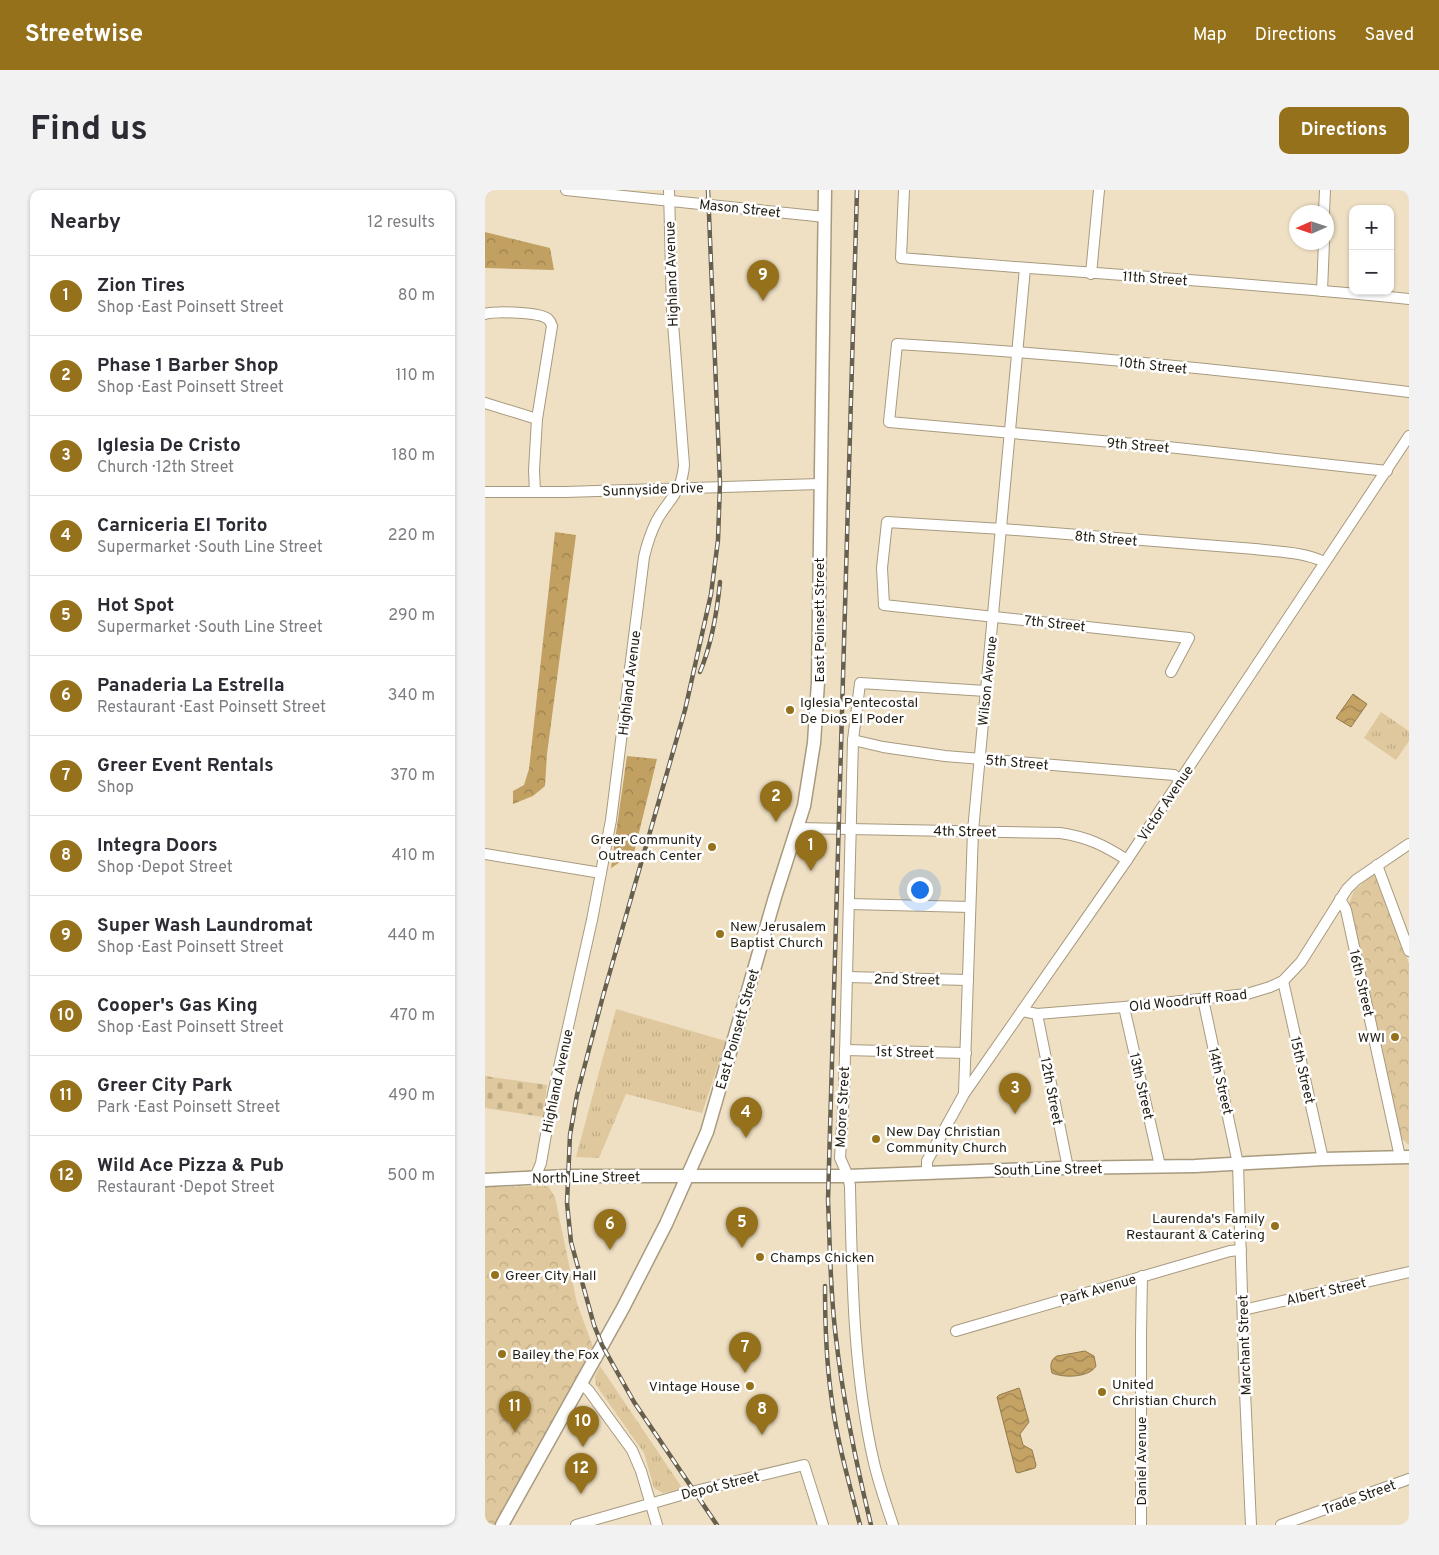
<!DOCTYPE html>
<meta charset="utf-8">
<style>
:root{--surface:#fff;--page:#f2f2f3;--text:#2b2b33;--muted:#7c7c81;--line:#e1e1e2;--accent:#96711b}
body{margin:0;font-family:Overpass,sans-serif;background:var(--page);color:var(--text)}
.controls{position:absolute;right:15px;top:15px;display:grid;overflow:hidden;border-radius:10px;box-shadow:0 1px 4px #0004}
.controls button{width:45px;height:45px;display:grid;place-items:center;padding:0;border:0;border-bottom:1px solid var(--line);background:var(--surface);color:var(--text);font:25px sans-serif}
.compass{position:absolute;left:804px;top:15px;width:45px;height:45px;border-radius:50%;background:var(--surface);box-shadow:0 1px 4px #0004;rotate:267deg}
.you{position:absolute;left:434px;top:699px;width:18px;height:18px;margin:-12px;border:4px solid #fff;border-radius:50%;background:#1a73e8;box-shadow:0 0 0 8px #1a73e833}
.badge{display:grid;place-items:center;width:32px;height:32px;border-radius:50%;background:var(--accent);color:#fff;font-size:16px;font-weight:700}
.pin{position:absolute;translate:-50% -41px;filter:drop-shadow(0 1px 2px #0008)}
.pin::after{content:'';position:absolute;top:26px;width:18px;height:15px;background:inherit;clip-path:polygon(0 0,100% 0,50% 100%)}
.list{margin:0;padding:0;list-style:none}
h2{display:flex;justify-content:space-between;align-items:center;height:65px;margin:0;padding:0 20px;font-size:21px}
h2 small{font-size:16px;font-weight:400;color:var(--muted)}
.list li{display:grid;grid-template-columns:32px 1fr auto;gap:15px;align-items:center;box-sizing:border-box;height:80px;padding:0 20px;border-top:1px solid var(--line)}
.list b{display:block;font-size:19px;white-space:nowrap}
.list p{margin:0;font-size:16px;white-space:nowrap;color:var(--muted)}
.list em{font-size:16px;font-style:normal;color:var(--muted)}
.map{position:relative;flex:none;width:924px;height:1335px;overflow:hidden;border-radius:10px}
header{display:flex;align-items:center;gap:30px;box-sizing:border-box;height:70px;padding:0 25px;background:var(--accent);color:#fff}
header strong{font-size:24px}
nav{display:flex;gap:28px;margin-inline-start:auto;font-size:18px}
.intro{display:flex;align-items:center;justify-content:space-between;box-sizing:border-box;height:120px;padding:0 30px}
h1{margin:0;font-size:35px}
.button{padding:12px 22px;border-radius:10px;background:var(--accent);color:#fff;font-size:18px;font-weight:700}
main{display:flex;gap:30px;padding:0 30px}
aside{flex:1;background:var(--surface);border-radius:10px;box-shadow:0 1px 4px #0004}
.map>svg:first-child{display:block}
</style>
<header>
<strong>Streetwise</strong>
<nav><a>Map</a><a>Directions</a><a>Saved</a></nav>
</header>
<div class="intro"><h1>Find us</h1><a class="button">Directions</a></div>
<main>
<aside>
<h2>Nearby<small>12 results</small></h2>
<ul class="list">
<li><span class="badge">1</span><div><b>Zion Tires</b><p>Shop · East Poinsett Street</p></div><em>80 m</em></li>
<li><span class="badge">2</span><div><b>Phase 1 Barber Shop</b><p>Shop · East Poinsett Street</p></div><em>110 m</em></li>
<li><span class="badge">3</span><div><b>Iglesia De Cristo</b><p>Church · 12th Street</p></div><em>180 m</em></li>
<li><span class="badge">4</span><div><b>Carniceria El Torito</b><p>Supermarket · South Line Street</p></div><em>220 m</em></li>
<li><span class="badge">5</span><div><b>Hot Spot</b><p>Supermarket · South Line Street</p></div><em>290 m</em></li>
<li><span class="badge">6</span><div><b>Panaderia La Estrella</b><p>Restaurant · East Poinsett Street</p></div><em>340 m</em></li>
<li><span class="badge">7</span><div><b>Greer Event Rentals</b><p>Shop</p></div><em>370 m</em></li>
<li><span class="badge">8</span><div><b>Integra Doors</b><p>Shop · Depot Street</p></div><em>410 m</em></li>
<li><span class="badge">9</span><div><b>Super Wash Laundromat</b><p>Shop · East Poinsett Street</p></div><em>440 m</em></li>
<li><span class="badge">10</span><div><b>Cooper's Gas King</b><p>Shop · East Poinsett Street</p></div><em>470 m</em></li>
<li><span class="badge">11</span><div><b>Greer City Park</b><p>Park · East Poinsett Street</p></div><em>490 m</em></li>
<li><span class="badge">12</span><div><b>Wild Ace Pizza &amp; Pub</b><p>Restaurant · Depot Street</p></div><em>500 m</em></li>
</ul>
</aside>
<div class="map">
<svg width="924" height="1335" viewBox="0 0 924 1335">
<defs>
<pattern id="grass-tufts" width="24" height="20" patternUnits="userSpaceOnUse" patternTransform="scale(1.25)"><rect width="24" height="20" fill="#dfc89d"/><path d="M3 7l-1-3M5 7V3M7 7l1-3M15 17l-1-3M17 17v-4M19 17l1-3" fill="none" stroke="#bfab86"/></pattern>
<pattern id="forest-crowns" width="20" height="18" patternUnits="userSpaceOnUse" patternTransform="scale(1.25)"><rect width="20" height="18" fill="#c1a061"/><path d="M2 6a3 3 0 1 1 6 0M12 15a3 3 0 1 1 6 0" fill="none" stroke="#9c824f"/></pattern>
<pattern id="cemetery-stones" width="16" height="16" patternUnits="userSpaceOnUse" patternTransform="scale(1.25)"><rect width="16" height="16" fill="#dfc89d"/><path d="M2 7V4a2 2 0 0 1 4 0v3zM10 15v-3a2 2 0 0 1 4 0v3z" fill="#bfab86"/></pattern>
<pattern id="park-crowns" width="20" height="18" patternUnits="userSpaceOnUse" patternTransform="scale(1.25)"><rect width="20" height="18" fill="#dfc89d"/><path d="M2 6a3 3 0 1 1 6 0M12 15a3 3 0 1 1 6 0" fill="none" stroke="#bfab86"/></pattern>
<pattern id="garden-furrows" width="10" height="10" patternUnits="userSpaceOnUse" patternTransform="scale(1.25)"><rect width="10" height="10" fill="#dfc89d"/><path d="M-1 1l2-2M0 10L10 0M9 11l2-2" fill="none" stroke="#bfab86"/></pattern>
<pattern id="water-waves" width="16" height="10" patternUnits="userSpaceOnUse" patternTransform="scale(1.25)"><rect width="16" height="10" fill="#c4a364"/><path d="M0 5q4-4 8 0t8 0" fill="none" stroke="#9f8451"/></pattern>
</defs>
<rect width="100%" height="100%" fill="#efe0c4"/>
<g fill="url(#grass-tufts)">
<path d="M896,522L924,541V551L911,570L879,548Z"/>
<path d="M131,819L241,851L217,923L141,904L114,968L91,967Z"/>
<path d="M115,1176L198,1299L178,1303L169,1298L159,1263L111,1195L110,1187Z"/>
</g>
<g fill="url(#forest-crowns)">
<path d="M0,42L65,58L69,80L0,78Z"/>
<path d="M70,342L91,345L62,564L60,596L48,606L28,614V601L39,595L44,579Z"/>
<path d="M142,566L172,569L149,663L126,678Z"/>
</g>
<path fill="url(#cemetery-stones)" d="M0,886L62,895L58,927L0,918Z"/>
<g fill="url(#park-crowns)">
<path d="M889,683L894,685L924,774V955L916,948L864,713L869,701Z"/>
<path d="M63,996L70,1007L92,1113L108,1157L9,1335H0V997Z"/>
</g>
<circle fill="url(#garden-furrows)" cx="42" cy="1161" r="8"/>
<g fill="url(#water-waves)" stroke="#947b4c">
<path d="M868,504L882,514L866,537L851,528Z"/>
<path d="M600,1161L609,1166L611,1176C604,1188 578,1188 567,1183C565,1176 565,1170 572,1166Z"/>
<path d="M534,1198L535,1200L544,1232L535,1244L538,1255L547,1260L551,1275L550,1278L533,1283L531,1282L512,1207L514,1205Z"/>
</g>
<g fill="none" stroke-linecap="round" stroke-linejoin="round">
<g stroke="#a89a7f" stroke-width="12">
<g id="minor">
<path d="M81,0L340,27"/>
<path d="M419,0L416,68C585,82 755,92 924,109"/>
<path d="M839,22L840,0"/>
<path d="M606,84L614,0"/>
<path d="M837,101L839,52"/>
<path d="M0,124C11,121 55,122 63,129C66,132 66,133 67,136L52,229L0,213"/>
<path d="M902,281L683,257L404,232L412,154C583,164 754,181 924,202"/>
<path d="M0,302H80L335,294"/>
<path d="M50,302L49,280L52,229"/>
<path d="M686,482L704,448L399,415L397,378L402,332L517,339L770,359C793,362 819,362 839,372"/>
<path d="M368,550L398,557L460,566L689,585L696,591"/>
<path d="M312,638L575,643C602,647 619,655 642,670"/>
<path d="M0,664L116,683"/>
<path d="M892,675L924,761"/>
<path d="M855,709L861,720L915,967"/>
<path d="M364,714L485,717"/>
<path d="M362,787L483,790"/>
<path d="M798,791L838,969"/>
<path d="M718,809L753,974L760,1201L766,1335"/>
<path d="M639,817L675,976"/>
<path d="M537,821L552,824L639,817L762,804L785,797L798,791L816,772L862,699L871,690L924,654"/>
<path d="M552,824L583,978"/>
<path d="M360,860L481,863"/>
<path d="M479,903L488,641L540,78"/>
<path d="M442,982V971L479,904L642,670L924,246"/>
<path d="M50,988L56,973L68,904L107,730L126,630L159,367C162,354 166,342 172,330C184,309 197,302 199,275L187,120L184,0"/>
<path d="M758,1120L924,1082"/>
<path d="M471,1141L745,1061L756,1060"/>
<path d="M97,1194L104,1201L147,1260L156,1281L172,1335"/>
<path d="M91,1335L210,1301L319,1275L338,1335"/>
<path d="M408,1335C401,1314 394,1294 389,1273C368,1182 367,1088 365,996L363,986L355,968L359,903L368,550L375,493L501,501"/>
<path d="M656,1335V1144L657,1086"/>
<path d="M796,1335L924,1289"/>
</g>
</g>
<g stroke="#a89a7f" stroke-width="15">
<g id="major">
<path d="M0,990L82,986H363L575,978L710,976L838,969L924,967"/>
<path d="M17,1335L138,1118L181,1034L222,942L290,707L319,616L329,553L333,492L340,0"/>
</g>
</g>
<use href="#minor" stroke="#fff" stroke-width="10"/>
<use href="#major" stroke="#fff" stroke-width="12"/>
<g stroke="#68604f" stroke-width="4.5">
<g id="rail">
<path d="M223,0L235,293L233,350L226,404L200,520L118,806L92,905L85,945L82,1013L86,1052L109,1135L117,1155L149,1212L232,1335"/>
<path d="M372,0L343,1010C345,1056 345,1102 351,1148C358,1211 371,1273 386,1335"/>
<path d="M215,482C227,453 232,423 235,392"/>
<path d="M340,1096C340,1132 341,1168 346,1204C351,1248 364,1292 375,1335"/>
</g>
</g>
<use href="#rail" stroke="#fff" stroke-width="2.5" stroke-dasharray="8" stroke-linecap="butt"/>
</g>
<g fill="#96711b" stroke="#fff" stroke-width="2">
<circle cx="305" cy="520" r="5"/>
<circle cx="227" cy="657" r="5"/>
<circle cx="235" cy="744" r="5"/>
<circle cx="910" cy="847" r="5"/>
<circle cx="391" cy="949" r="5"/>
<circle cx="790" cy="1036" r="5"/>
<circle cx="275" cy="1067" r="5"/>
<circle cx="10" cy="1085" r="5"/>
<circle cx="17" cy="1164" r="5"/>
<circle cx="265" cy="1196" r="5"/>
<circle cx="617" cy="1202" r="5"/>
</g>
<g text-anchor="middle" stroke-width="5" stroke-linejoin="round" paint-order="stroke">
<g font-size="14" fill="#231e13" stroke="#fff">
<text transform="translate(255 18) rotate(6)" y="5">Mason Street</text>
<text transform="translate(186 84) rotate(-92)" y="5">Highland Avenue</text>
<text transform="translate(670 88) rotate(4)" y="5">11th Street</text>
<text transform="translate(668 175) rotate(6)" y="5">10th Street</text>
<text transform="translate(653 255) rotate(5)" y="5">9th Street</text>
<text transform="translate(168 299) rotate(-2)" y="5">Sunnyside Drive</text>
<text transform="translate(621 348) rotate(5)" y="5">8th Street</text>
<text transform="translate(334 430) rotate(-90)" y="5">East Poinsett Street</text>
<text transform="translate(570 433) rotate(6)" y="5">7th Street</text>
<text transform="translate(502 491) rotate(-84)" y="5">Wilson Avenue</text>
<text transform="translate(144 493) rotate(-83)" y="5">Highland Avenue</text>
<text transform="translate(532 572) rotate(5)" y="5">5th Street</text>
<text transform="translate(680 613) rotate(-56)" y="5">Victor Avenue</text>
<text transform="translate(480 641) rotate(1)" y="5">4th Street</text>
<text transform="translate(422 789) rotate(1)" y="5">2nd Street</text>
<text transform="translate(877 793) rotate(77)" y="5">16th Street</text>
<text transform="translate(703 810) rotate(-6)" y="5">Old Woodruff Road</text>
<text transform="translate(252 839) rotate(-74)" y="5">East Poinsett Street</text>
<text transform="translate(420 862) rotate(2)" y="5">1st Street</text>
<text transform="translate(818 880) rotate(77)" y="5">15th Street</text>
<text transform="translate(72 891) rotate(-78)" y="5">Highland Avenue</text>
<text transform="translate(736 891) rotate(77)" y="5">14th Street</text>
<text transform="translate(657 896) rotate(77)" y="5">13th Street</text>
<text transform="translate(567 901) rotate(79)" y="5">12th Street</text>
<text transform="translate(357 917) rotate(-87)" y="5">Moore Street</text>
<text transform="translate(563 979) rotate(-1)" y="5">South Line Street</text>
<text transform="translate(101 987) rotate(-1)" y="5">North Line Street</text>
<text transform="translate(613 1099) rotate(-16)" y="5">Park Avenue</text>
<text transform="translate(841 1101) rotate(-13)" y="5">Albert Street</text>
<text transform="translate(759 1155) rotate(-92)" y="5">Marchant Street</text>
<text transform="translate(656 1271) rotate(-90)" y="5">Daniel Avenue</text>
<text transform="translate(235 1295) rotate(-14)" y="5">Depot Street</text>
<text transform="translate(874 1307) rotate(-20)" y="5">Trade Street</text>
</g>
<g font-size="14" fill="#231e13" stroke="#fff" text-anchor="start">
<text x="315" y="517">Iglesia Pentecostal<tspan x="315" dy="16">De Dios El Poder</tspan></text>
<text x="217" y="654" text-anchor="end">Greer Community<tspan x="217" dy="16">Outreach Center</tspan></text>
<text x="245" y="741">New Jerusalem<tspan x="245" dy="16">Baptist Church</tspan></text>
<text x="900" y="852" text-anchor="end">WWI</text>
<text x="401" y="946">New Day Christian<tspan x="401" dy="16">Community Church</tspan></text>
<text x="780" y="1033" text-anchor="end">Laurenda's Family<tspan x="780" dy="16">Restaurant &amp; Catering</tspan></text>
<text x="285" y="1072">Champs Chicken</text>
<text x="20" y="1090">Greer City Hall</text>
<text x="27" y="1169">Bailey the Fox</text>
<text x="627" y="1199">United<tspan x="627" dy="16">Christian Church</tspan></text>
<text x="255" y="1201" text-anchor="end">Vintage House</text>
</g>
</g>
</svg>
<div class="controls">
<button>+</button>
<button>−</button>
</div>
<svg class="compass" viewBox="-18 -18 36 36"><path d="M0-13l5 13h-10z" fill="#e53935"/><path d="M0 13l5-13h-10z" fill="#7c7c81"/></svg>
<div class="you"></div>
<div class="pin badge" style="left:326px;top:681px">1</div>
<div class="pin badge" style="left:291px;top:632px">2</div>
<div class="pin badge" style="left:530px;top:924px">3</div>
<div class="pin badge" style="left:261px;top:948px">4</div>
<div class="pin badge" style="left:257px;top:1058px">5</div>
<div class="pin badge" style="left:125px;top:1060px">6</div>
<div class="pin badge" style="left:260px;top:1183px">7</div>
<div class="pin badge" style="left:277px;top:1245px">8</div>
<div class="pin badge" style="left:278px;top:111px">9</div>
<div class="pin badge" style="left:98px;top:1257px">10</div>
<div class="pin badge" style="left:30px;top:1242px">11</div>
<div class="pin badge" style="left:96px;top:1304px">12</div>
</div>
</main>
